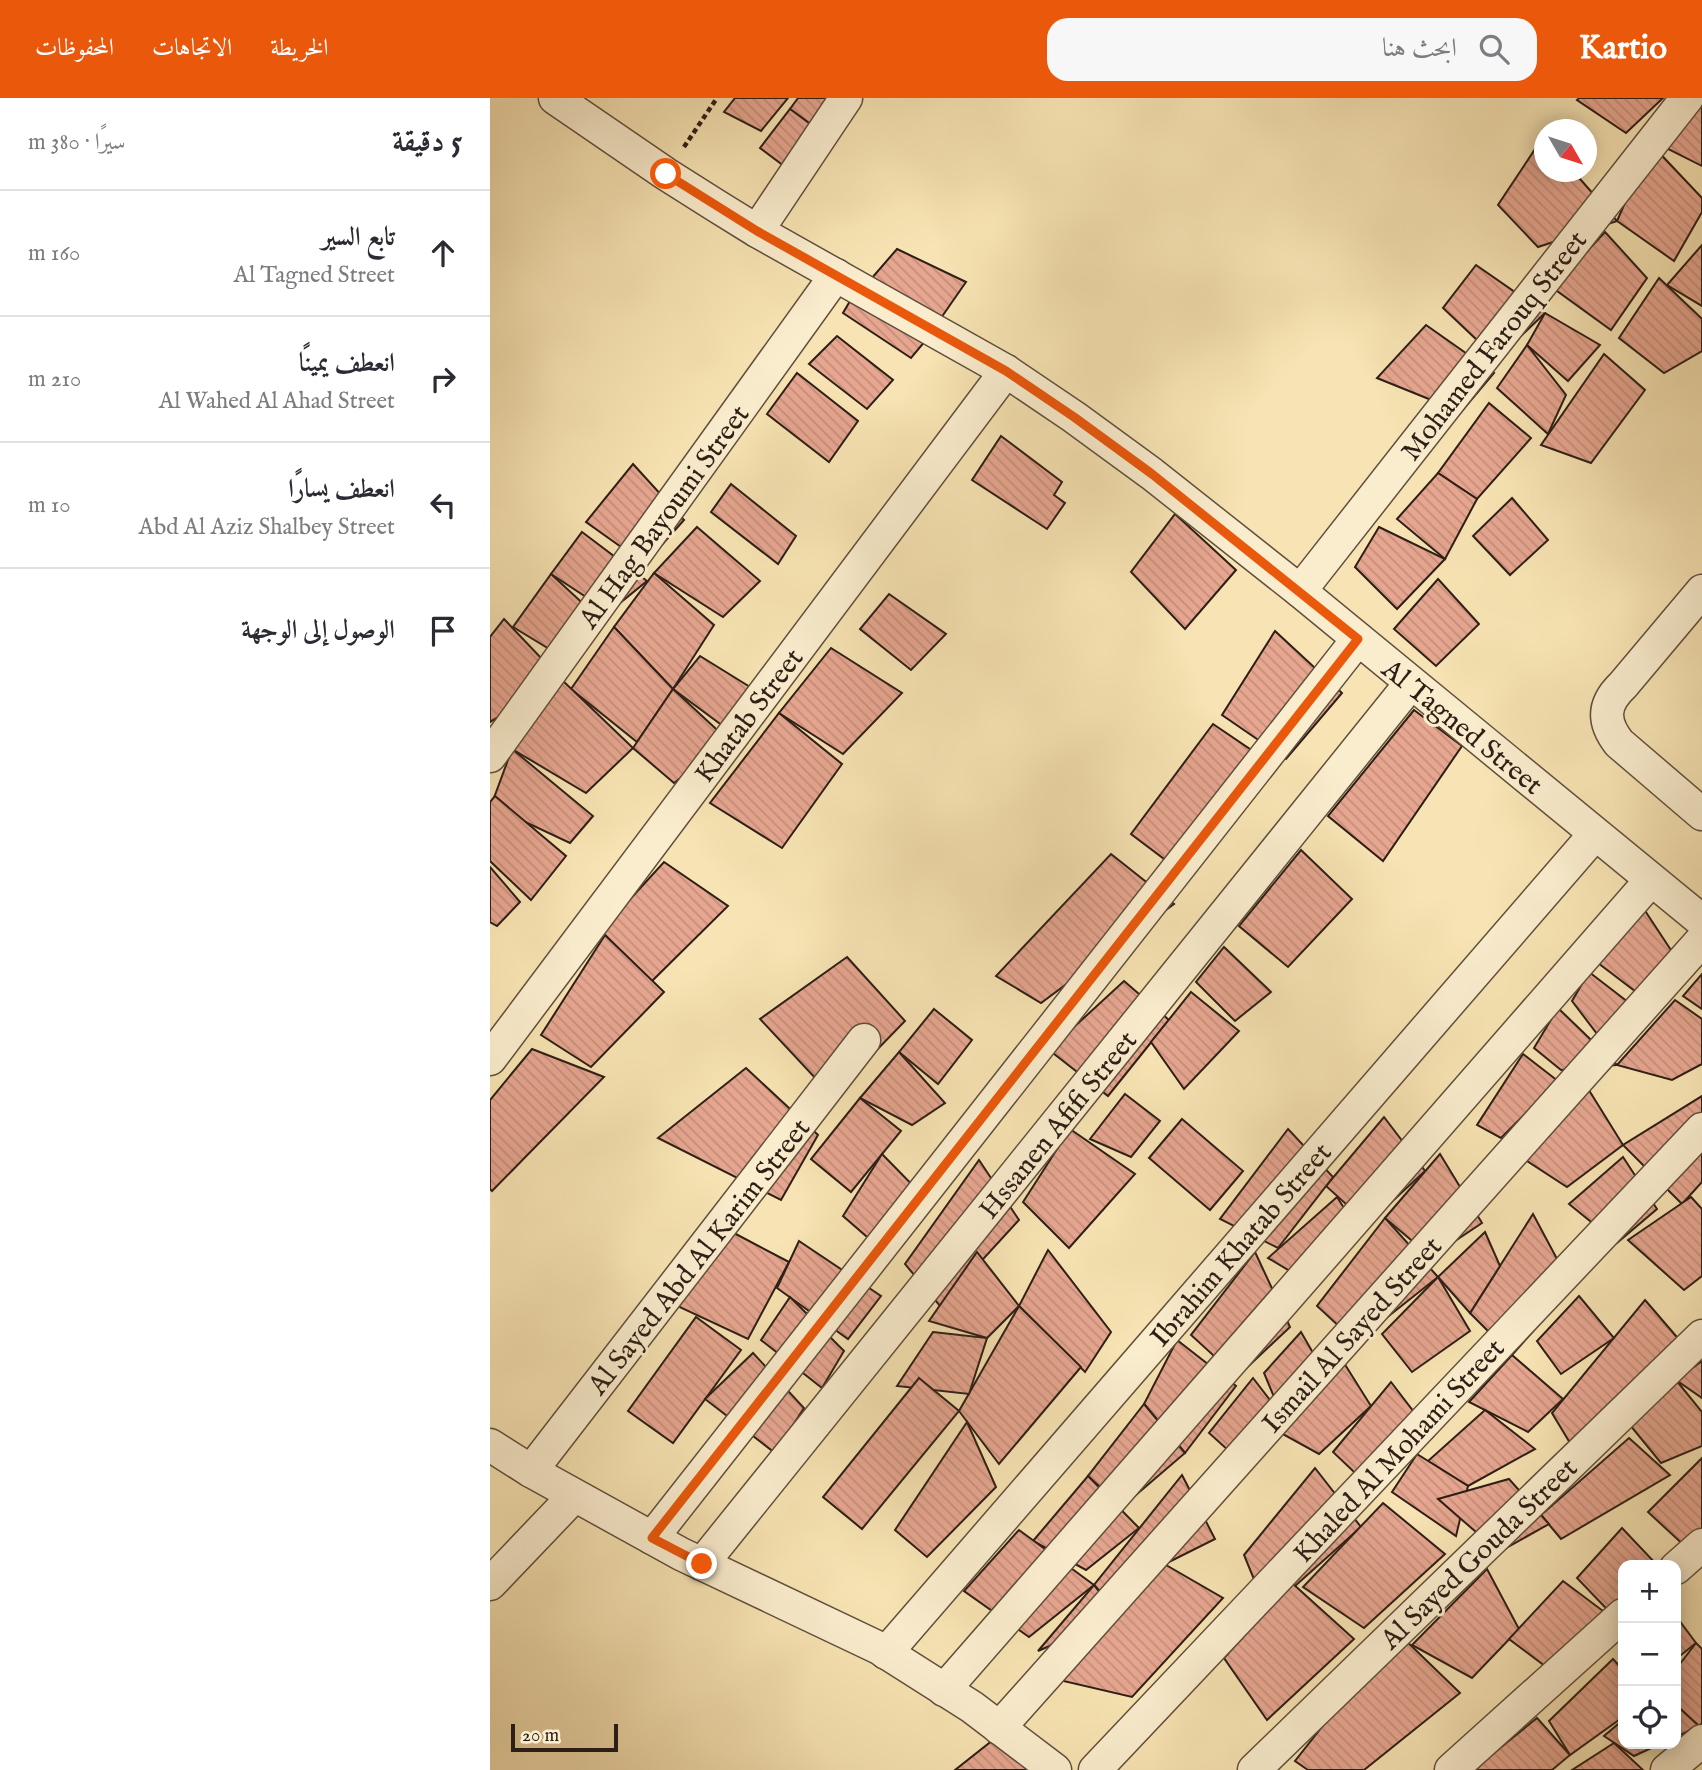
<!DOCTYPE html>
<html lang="ar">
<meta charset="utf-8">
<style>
:root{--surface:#fff;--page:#f7f7f7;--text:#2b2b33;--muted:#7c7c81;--line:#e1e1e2;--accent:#ea580c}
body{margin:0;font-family:"IM FELL English",Amiri,serif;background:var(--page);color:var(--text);direction:rtl}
.controls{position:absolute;right:21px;bottom:21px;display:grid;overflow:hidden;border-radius:14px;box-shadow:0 4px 18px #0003}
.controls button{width:63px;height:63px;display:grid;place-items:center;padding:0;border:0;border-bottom:2px solid var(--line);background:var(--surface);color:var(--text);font:35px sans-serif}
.compass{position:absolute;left:1044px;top:21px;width:63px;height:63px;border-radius:50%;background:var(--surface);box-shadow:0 4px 18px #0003;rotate:129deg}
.scale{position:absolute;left:21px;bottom:18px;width:107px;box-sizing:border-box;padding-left:7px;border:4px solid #2d1e16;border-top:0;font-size:19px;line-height:24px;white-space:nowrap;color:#2d1e16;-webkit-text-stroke:5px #faedce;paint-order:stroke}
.stop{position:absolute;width:21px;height:21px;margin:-16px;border:5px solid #ea580c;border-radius:50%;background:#fff}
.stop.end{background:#ea580c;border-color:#fff;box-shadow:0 2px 7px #0008}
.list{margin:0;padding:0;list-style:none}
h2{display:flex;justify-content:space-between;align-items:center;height:91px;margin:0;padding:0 28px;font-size:30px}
h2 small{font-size:23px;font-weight:400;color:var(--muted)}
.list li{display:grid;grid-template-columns:46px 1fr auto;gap:21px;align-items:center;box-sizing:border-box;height:126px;padding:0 28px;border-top:2px solid var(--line)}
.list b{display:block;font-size:26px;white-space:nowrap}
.list p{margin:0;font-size:23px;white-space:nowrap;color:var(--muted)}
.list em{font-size:23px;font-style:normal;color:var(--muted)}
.icon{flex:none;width:38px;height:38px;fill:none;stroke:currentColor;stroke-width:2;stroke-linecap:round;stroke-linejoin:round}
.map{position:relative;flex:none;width:1212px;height:1672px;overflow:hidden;direction:ltr}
header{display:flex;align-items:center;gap:42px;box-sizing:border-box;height:98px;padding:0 35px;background:var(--accent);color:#fff}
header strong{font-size:33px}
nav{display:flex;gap:38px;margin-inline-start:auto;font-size:24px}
.search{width:490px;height:63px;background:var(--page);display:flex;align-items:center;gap:18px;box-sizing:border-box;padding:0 24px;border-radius:21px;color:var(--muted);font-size:26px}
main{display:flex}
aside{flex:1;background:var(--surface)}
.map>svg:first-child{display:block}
</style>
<header>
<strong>Kartio</strong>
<div class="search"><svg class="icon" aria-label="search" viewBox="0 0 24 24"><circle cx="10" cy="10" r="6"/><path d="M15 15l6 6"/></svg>ابحث هنا</div>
<nav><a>الخريطة</a><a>الاتجاهات</a><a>المحفوظات</a></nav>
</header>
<main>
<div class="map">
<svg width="1212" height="1672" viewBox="0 0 1212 1672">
<defs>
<pattern id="building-back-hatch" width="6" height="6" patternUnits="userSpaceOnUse" patternTransform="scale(1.75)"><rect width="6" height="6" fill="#e6a690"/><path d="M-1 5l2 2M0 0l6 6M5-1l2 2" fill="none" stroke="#c68e7b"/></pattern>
</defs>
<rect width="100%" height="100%" fill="#f7e3b3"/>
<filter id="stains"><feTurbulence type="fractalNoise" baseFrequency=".00286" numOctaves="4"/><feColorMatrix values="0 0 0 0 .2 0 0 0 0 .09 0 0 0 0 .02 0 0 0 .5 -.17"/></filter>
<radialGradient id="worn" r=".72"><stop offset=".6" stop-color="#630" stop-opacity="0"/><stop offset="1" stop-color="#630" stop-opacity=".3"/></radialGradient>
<g fill="url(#building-back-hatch)" stroke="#2d1e16" stroke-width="2">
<path d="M245,0H298L271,33L234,14Z"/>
<path d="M308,0H340L327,31L300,11Z"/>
<path d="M1089,0H1173L1136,35L1087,2Z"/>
<path d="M1212,5V68L1176,50Z"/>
<path d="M300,11L327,31L298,71L270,50Z"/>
<path d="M1053,39L1054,74H1084L1127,123L1048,149L1008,107Z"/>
<path d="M1161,46L1212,100V114L1184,163L1127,123Z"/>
<path d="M1115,134L1157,180L1121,232L1063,190Z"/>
<path d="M1212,147V208L1177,187Z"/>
<path d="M407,151L476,184L451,220L381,181Z"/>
<path d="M986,167L1055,215L1007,261L953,210Z"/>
<path d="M1169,180L1212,221V253L1174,275L1129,240Z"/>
<path d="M363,198L436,242L421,260L353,215Z"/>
<path d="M1055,215L1110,247L1078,283L1037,247Z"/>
<path d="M936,227L1004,275L971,314L887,280Z"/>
<path d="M347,238L403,282L377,311L319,266Z"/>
<path d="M1037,247L1076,297L1058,336L1007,290Z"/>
<path d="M1114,256L1155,292L1101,365L1051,347Z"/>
<path d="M307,275L368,323L339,364L277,316Z"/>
<path d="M999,305L1041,340L987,401L948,375Z"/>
<path d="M511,338L572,384L564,397L575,405L557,431L482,382Z"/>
<path d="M143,366L194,422L155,466L96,424Z"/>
<path d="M948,375L987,401L955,461L907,421Z"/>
<path d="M241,386L306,438L288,466L221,414Z"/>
<path d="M1022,400L1058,442L1020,477L983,438Z"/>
<path d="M685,416L746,472L695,531L641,474Z"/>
<path d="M207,429L270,483L233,519L164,475Z"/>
<path d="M889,429L955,461L907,511L865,469Z"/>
<path d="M92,434L157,483L119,514L61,476Z"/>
<path d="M164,475L224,527L183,591L124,529Z"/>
<path d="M61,476L113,524L79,563L23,529Z"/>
<path d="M948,481L989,526L946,568L904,531Z"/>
<path d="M399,496L456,536L421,572L370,531Z"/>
<path d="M14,521L71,581L0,624V539Z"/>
<path d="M124,529L183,591L147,644L81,591Z"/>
<path d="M785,533L852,595L796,661L732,617Z"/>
<path d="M341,550L412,595L353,656L289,615Z"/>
<path d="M210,558L273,597L233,628L183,591Z"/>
<path d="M71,581L143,650L96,695L22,651Z"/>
<path d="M183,591L239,643L184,685L143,650Z"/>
<path d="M924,612L972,648L893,763L838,718Z"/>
<path d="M289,615L352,666L292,750L220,705Z"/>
<path d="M723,626L785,668L698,779L641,736Z"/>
<path d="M22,651L103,718L80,745L1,708Z"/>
<path d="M5,698L76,758L41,802L0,763V704Z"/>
<path d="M811,752L862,801L798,869L749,828Z"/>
<path d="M621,756L684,806L551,905L506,878Z"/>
<path d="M174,764L238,808L161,884L111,833Z"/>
<path d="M0,769L30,804L7,828L0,824Z"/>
<path d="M1146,799L1198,878L1158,903L1108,865Z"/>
<path d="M115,837L174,894L101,969L51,937Z"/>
<path d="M734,849L781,894L745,923L706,884Z"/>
<path d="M357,859L415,923L342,998L270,921Z"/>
<path d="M1099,874L1138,904L1117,949L1082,903Z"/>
<path d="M1212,876V911L1193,898Z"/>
<path d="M634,883L679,922L618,998L559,952Z"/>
<path d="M701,894L749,933L694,991L661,944Z"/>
<path d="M1185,902L1212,921V966L1182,982L1127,967Z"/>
<path d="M1068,910L1127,967L1071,972L1044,950Z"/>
<path d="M444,911L482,942L448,986L409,954Z"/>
<path d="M42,951L114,979L2,1093L0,1091V1002Z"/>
<path d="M409,954L455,1005L422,1027L370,1000Z"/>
<path d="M1033,956L1068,983L1011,1040L987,1027Z"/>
<path d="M256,970L328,1037L291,1102L168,1040Z"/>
<path d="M1097,989L1133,1047L1077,1089L1034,1061Z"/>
<path d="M635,996L670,1023L641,1059L600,1041Z"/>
<path d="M1212,998V1084L1192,1106L1133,1047Z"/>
<path d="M370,1000L411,1033L361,1094L321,1061Z"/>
<path d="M894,1019L935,1073L878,1126L836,1088Z"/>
<path d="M692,1021L753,1073L720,1112L659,1060Z"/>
<path d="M580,1031L645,1076L579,1150L533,1104Z"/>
<path d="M798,1031L843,1079L788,1150L730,1121Z"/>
<path d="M392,1056L442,1107L399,1158L353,1118Z"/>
<path d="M950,1056L992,1125L941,1159L895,1120Z"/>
<path d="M1133,1059L1167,1111L1127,1145L1079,1106Z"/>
<path d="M489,1062L529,1122L450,1208L415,1166Z"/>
<path d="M847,1099L870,1135L825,1188L778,1160Z"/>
<path d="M1201,1099L1212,1111V1178L1194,1192L1138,1142Z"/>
<path d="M1043,1116L1082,1189L1022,1257L980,1215Z"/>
<path d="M895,1120L948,1179L866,1244L827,1208Z"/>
<path d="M242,1134L299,1164L258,1241L183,1206Z"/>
<path d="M995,1134L1010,1168L980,1215L948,1179Z"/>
<path d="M309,1143L391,1198L358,1241L287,1190Z"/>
<path d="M558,1152L621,1234L595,1274L529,1208Z"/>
<path d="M487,1154L529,1208L497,1240L439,1223Z"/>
<path d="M765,1154L800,1229L747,1279L701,1237Z"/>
<path d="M948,1179L980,1233L922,1274L892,1236Z"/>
<path d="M1089,1198L1124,1240L1071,1276L1047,1243Z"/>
<path d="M300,1199L354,1253L332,1290L271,1242Z"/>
<path d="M1155,1202L1198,1252L1083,1350L1062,1315Z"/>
<path d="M529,1208L591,1269L509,1366L469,1313Z"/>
<path d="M206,1219L251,1252L183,1345L138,1313Z"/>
<path d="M443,1234L497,1240L479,1296L407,1288Z"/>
<path d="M811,1234L826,1260L784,1299L774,1275Z"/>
<path d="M687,1242L746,1288L695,1355L654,1306Z"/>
<path d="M263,1255L314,1310L285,1355L215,1301Z"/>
<path d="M1022,1257L1073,1301L1038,1334L979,1304Z"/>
<path d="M1212,1263V1300L1186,1282Z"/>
<path d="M854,1265L881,1308L829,1356L789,1334Z"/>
<path d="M429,1280L469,1313L372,1431L333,1399Z"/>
<path d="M763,1280L790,1315L739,1353L719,1335Z"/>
<path d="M1186,1282L1212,1314V1348L1171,1365L1140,1327Z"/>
<path d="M901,1284L943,1339L884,1393L843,1354Z"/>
<path d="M654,1306L695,1355L632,1409L598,1378Z"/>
<path d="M995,1312L1045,1351L978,1388L938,1363Z"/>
<path d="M477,1324L506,1389L437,1459L405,1432Z"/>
<path d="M1139,1340L1180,1377L1071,1441L1051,1417Z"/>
<path d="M927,1356L978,1388L966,1438L902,1394Z"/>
<path d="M1212,1360V1464L1158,1414Z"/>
<path d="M825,1370L871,1429L777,1513L754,1457Z"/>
<path d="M692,1377L725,1441L613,1497L604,1487Z"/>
<path d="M598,1378L649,1430L596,1472L543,1443Z"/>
<path d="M1019,1381L1059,1426L1009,1454L948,1401Z"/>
<path d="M893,1405L955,1456L874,1530L813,1489Z"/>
<path d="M1132,1430L1167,1467H1133V1528L1087,1480Z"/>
<path d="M529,1432L604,1487L539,1539L474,1493Z"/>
<path d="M676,1467L733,1500L642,1599L569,1582Z"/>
<path d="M997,1471L1029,1531L982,1580L922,1547Z"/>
<path d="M1073,1483L1133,1528L1076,1584L1019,1541Z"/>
<path d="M802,1485L864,1541L777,1622L734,1560Z"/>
<path d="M604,1487L629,1518L548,1553Z"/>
<path d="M1186,1518L1206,1545L1186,1561Z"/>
<path d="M907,1534L970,1595L874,1672H818L805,1663Z"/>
<path d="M1206,1545L1212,1551V1625L1209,1628L1186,1607V1571Z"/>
<path d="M1123,1561L1133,1572V1619L1080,1657L1059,1623Z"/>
<path d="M1186,1607L1209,1628L1186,1639Z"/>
<path d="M1047,1620L1080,1657L1062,1672H983Z"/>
<path d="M1133,1622V1646H1170L1144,1658L1114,1638Z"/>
<path d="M503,1642L562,1672H465Z"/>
<path d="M1124,1645L1153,1672H1082Z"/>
</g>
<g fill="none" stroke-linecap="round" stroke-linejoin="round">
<g stroke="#604f3d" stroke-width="35">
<g id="street">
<path d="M65,0L176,76L225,107L267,133L516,273L584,319L662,376L810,493L1212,823"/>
<path d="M267,133L356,0"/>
<path d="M810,493L1197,0"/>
<path d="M1212,493L1133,587C1113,606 1112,623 1129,645L1212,716"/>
<path d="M0,658L346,177"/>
<path d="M0,961L516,273"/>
<path d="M0,1347L41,1373L191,1456L389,1550L482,1609L565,1672"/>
<path d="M41,1373L374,942"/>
<path d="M162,1440L868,541"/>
<path d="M212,1466L921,585"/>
<path d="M1186,1470L1212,1447"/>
<path d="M0,1486L84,1398"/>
<path d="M396,1555L1105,736"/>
<path d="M454,1592L1161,782"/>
<path d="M509,1630L1212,842"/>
<path d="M605,1672L1212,1031"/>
<path d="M764,1672L1212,1238"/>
<path d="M961,1672L1133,1517"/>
<path d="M1177,1672L1212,1643"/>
</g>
</g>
<path stroke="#2d1e16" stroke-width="4.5" stroke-dasharray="5 3.5" stroke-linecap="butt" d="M194,49L227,0"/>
<use href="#street" stroke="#faedce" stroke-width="32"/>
</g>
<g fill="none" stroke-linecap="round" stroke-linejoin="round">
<path stroke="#ea580c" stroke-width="9" d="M176,76L267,133L516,273L584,319L662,376L868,541L162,1440L212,1466"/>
</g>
<g text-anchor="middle" stroke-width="6" stroke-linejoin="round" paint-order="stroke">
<g font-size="28" fill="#2d1e16" stroke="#faedce">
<text transform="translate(1003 247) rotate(-52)" y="10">Mohamed Farouq Street</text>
<text transform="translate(173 418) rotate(-54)" y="10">Al Hag Bayoumi Street</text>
<text transform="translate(258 617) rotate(-53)" y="10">Khatab Street</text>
<text transform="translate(973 628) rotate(39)" y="10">Al Tagned Street</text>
<text transform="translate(567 1026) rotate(-51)" y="10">Hssanen Afifi Street</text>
<text transform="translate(750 1146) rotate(-49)" y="10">Ibrahim Khatab Street</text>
<text transform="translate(208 1158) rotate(-52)" y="10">Al Sayed Abd Al Karim Street</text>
<text transform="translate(861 1236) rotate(-48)" y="10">Ismail Al Sayed Street</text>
<text transform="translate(908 1352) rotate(-47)" y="10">Khaled Al Mohami Street</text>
<text transform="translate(988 1455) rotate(-44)" y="10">Al Sayed Gouda Street</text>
</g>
</g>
<rect width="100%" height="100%" filter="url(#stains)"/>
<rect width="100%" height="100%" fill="url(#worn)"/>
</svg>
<div class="controls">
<button>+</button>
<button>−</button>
<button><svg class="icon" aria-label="locate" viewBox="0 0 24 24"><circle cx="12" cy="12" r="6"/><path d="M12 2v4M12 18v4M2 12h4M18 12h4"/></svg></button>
</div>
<svg class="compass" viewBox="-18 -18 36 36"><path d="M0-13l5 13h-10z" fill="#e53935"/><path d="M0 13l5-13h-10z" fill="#7c7c81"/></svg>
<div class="scale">20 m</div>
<div class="stop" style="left:176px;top:76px"></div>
<div class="stop end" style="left:212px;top:1466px"></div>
</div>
<aside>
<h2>5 دقيقة<small>سيرًا · 380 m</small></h2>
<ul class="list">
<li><svg class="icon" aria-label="ahead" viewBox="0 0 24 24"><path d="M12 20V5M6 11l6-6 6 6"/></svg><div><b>تابع السير</b><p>Al Tagned Street</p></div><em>160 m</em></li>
<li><svg class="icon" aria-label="right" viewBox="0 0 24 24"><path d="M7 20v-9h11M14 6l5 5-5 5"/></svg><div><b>انعطف يمينًا</b><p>Al Wahed Al Ahad Street</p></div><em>210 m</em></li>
<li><svg class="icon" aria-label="left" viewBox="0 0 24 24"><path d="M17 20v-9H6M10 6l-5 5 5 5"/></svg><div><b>انعطف يسارًا</b><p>Abd Al Aziz Shalbey Street</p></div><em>10 m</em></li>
<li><svg class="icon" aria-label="arrive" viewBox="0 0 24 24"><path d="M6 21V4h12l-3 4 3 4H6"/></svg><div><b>الوصول إلى الوجهة</b></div></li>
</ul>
</aside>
</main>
